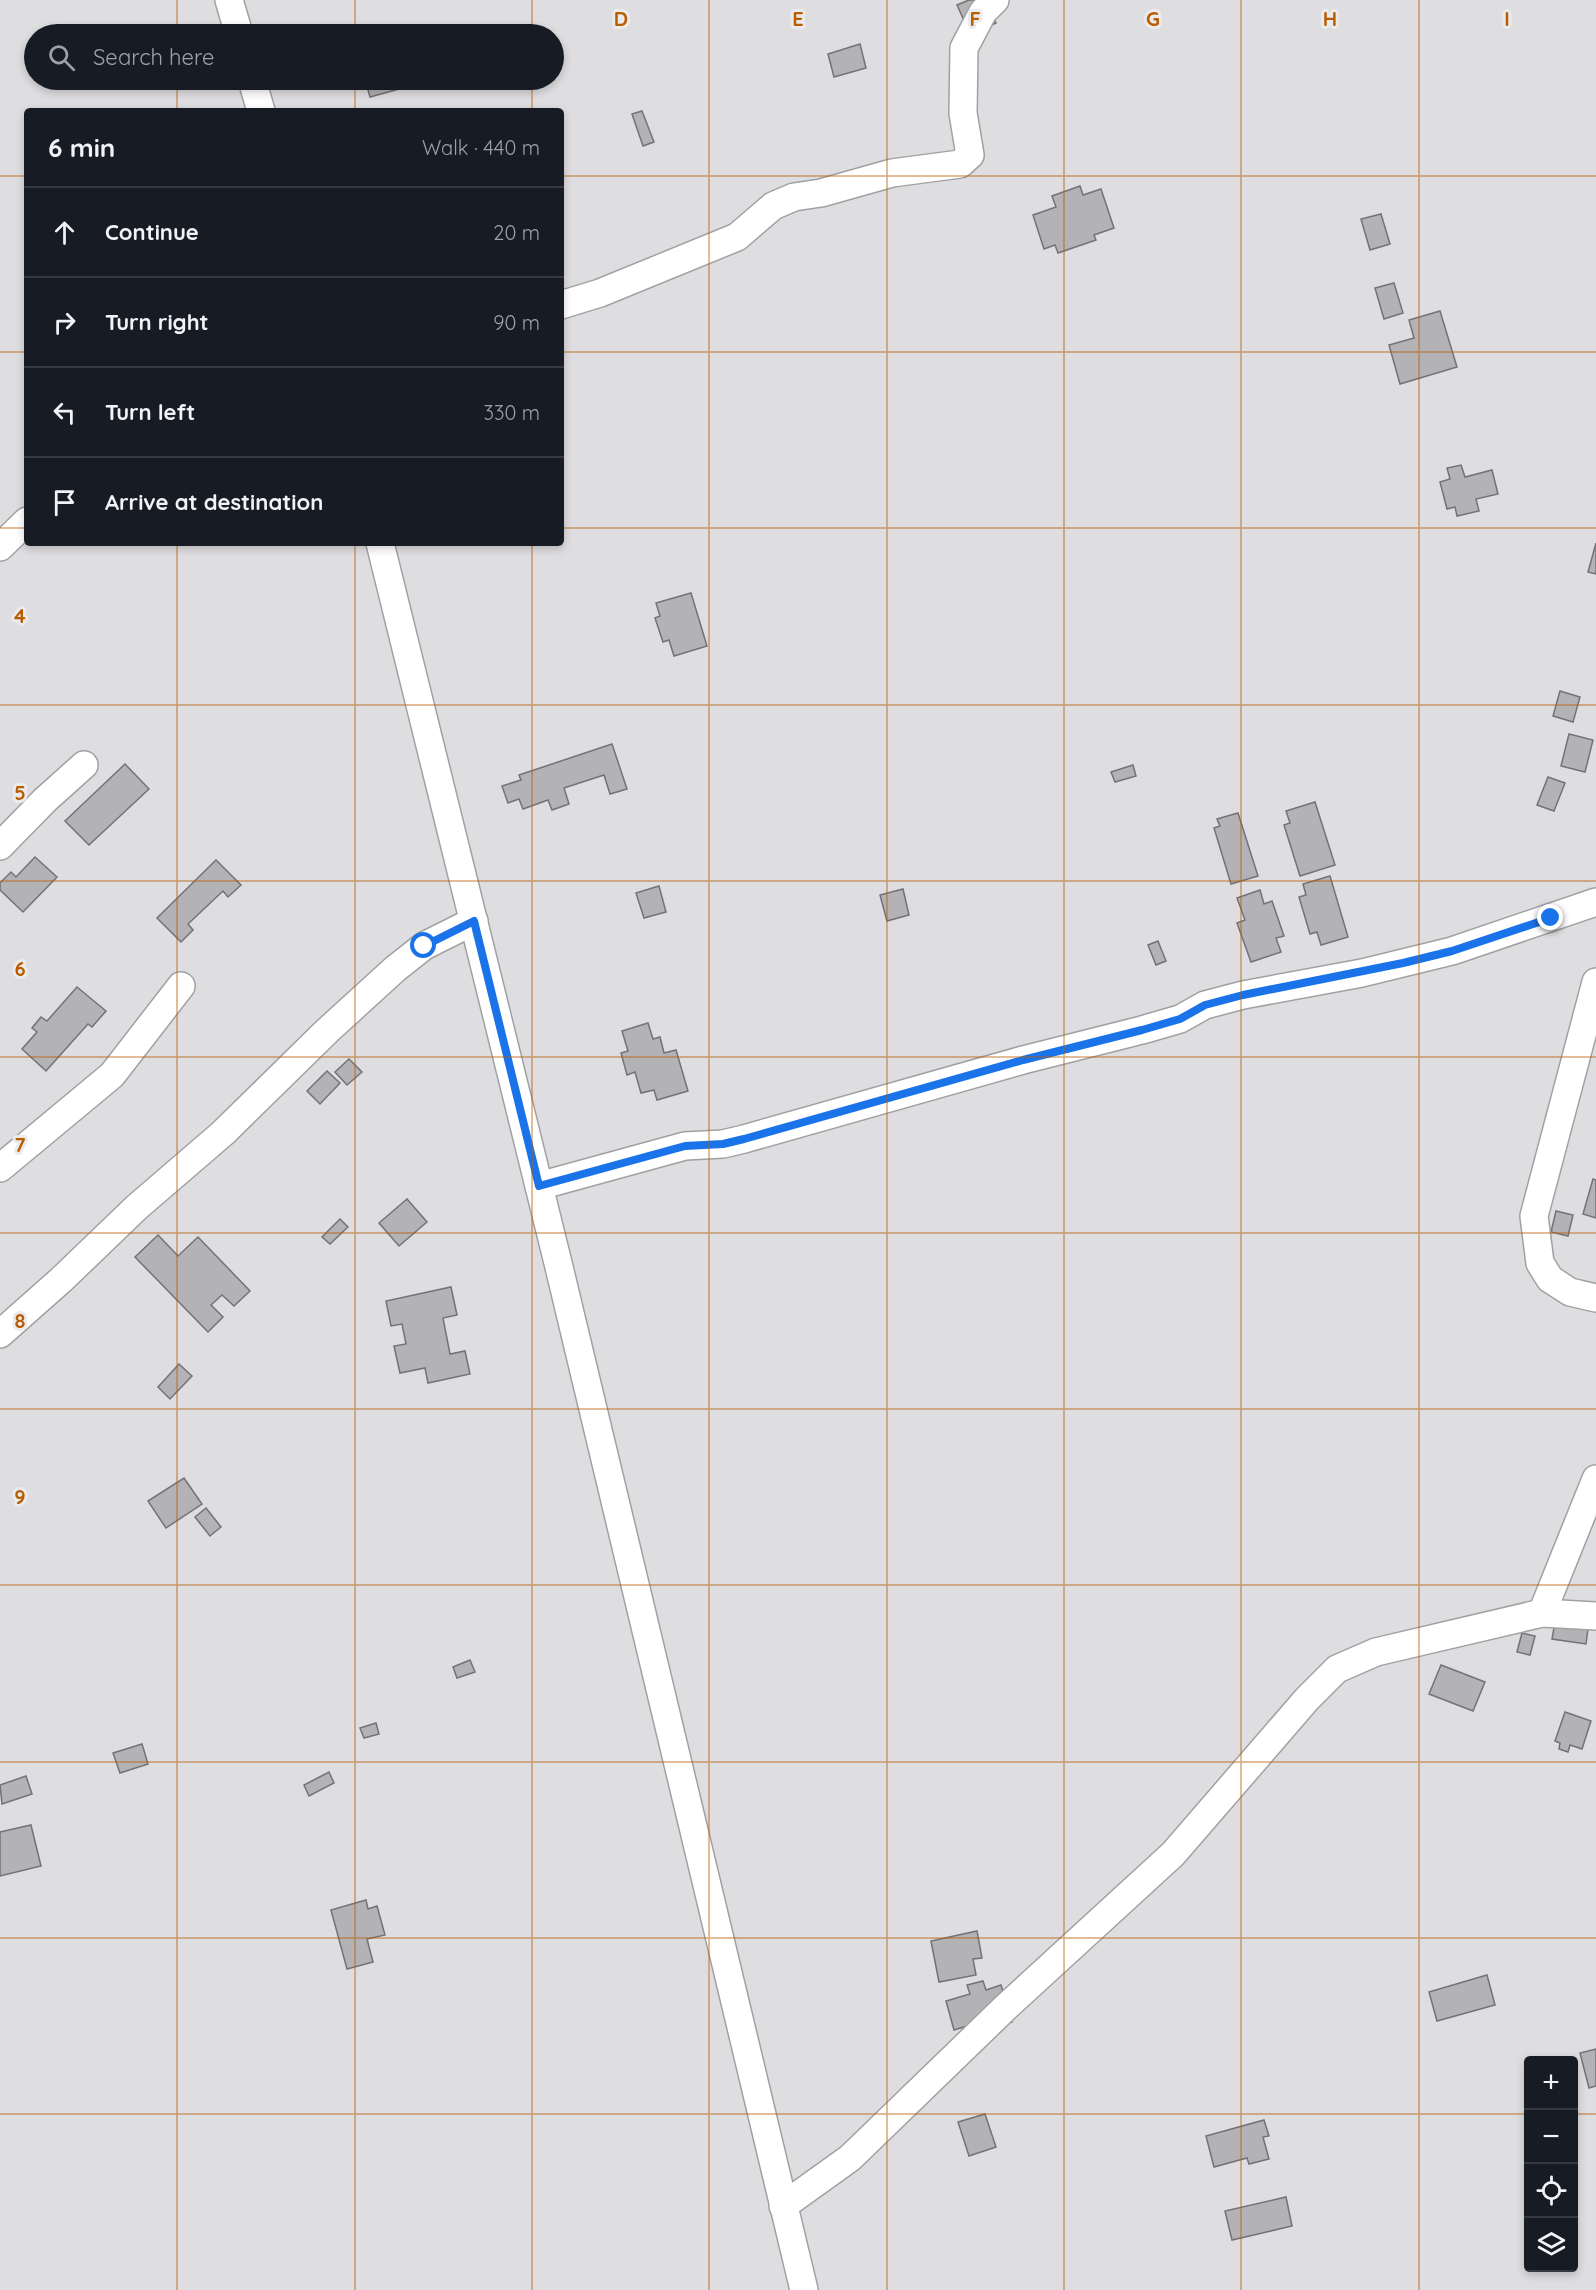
<!DOCTYPE html>
<meta charset="utf-8">
<style>
:root{--surface:#171b24;--page:#20242c;--text:#f1f3f6;--muted:#9ea1a6;--line:#363941}
body{margin:0;font-family:Quicksand,sans-serif;background:var(--page);color:var(--text)}
.controls{position:absolute;right:18px;bottom:18px;display:grid;overflow:hidden;border-radius:6px;box-shadow:0 3px 9px #0003}
.controls button{width:54px;height:54px;display:grid;place-items:center;padding:0;border:0;border-bottom:2px solid var(--line);background:var(--surface);color:var(--text);font:30px sans-serif}
.stop{position:absolute;width:18px;height:18px;margin:-14px;border:4px solid #1a73e8;border-radius:50%;background:#fff}
.stop.end{background:#1a73e8;border-color:#fff;box-shadow:0 2px 6px #0008}
.list{margin:0;padding:0;list-style:none}
h2{display:flex;justify-content:space-between;align-items:center;height:78px;margin:0;padding:0 24px;font-size:26px}
h2 small{font-size:20px;font-weight:400;color:var(--muted)}
.list li{display:grid;grid-template-columns:39px 1fr auto;gap:18px;align-items:center;box-sizing:border-box;height:90px;padding:0 24px;border-top:2px solid var(--line)}
.list b{display:block;font-size:22px;white-space:nowrap}
.list em{font-size:20px;font-style:normal;color:var(--muted)}
.icon{flex:none;width:33px;height:33px;fill:none;stroke:currentColor;stroke-width:2;stroke-linecap:round;stroke-linejoin:round}
.map{position:relative;flex:none;width:1596px;height:2290px;overflow:hidden}
.search{position:absolute;background:var(--surface);box-shadow:0 3px 9px #0003;left:24px;top:24px;width:540px;height:66px;display:flex;align-items:center;gap:15px;box-sizing:border-box;padding:0 21px;border-radius:33px;color:var(--muted);font-size:22px}
.panel{position:absolute;background:var(--surface);box-shadow:0 3px 9px #0003;left:24px;top:108px;width:540px;height:438px;border-radius:6px}
.map>svg:first-child{display:block}
</style>
<div class="map">
<svg width="1596" height="2290" viewBox="0 0 1596 2290">
<rect width="100%" height="100%" fill="#dedee1"/>
<g fill="#b3b3b6" stroke="#737376" stroke-width="1.5">
<path d="M969,0H986L996,23L970,34L957,5Z"/>
<path d="M860,44L866,68L834,77L828,54Z"/>
<path d="M371,80H408L410,86L370,97L366,83Z"/>
<path d="M642,111L654,142L643,146L632,114Z"/>
<path d="M1080,186L1083,195L1101,189L1114,228L1094,235L1096,240L1058,253L1055,245L1044,249L1033,215L1056,207L1052,196Z"/>
<path d="M1381,214L1390,244L1370,250L1361,219Z"/>
<path d="M1394,283L1403,313L1384,319L1375,288Z"/>
<path d="M1440,311L1457,367L1400,384L1389,345L1414,338L1409,320Z"/>
<path d="M1461,465L1465,477L1492,470L1498,494L1476,499L1479,511L1457,516L1455,507L1447,509L1440,482L1450,479L1447,468Z"/>
<path d="M1596,543V574L1588,572Z"/>
<path d="M691,593L707,646L674,656L669,640L663,642L655,618L660,616L656,603Z"/>
<path d="M1560,691L1580,697L1573,722L1553,716Z"/>
<path d="M1569,734L1593,740L1585,772L1561,766Z"/>
<path d="M612,744L627,789L610,794L604,775L564,788L569,804L552,810L548,800L523,809L519,799L508,803L502,786L521,780L519,775Z"/>
<path d="M125,764L149,789L89,845L65,821Z"/>
<path d="M1133,765L1136,776L1115,782L1111,772Z"/>
<path d="M1548,777L1565,783L1554,811L1537,805Z"/>
<path d="M1315,802L1335,865L1300,876L1284,825L1290,823L1286,811Z"/>
<path d="M1238,813L1258,876L1231,884L1214,828L1220,826L1217,819Z"/>
<path d="M35,857L57,877L23,912L0,890V883L11,872L16,877Z"/>
<path d="M216,860L241,885L228,897L223,891L188,924L193,930L181,942L157,918Z"/>
<path d="M1330,876L1348,937L1321,945L1317,932L1310,934L1299,897L1306,895L1303,884Z"/>
<path d="M659,886L666,912L644,918L636,893Z"/>
<path d="M903,889L909,915L887,921L880,895Z"/>
<path d="M1260,890L1264,904L1272,901L1284,936L1276,938L1281,952L1251,962L1237,923L1245,920L1237,898Z"/>
<path d="M1158,941L1166,961L1156,965L1148,945Z"/>
<path d="M77,987L106,1011L92,1027L88,1024L46,1071L22,1049L37,1032L32,1028L41,1017L47,1021Z"/>
<path d="M648,1023L653,1039L660,1037L664,1053L676,1050L688,1091L657,1100L654,1090L641,1093L635,1072L627,1075L621,1053L628,1051L622,1031Z"/>
<path d="M349,1059L362,1072L347,1085L335,1072Z"/>
<path d="M327,1071L340,1083L320,1104L307,1091Z"/>
<path d="M1593,1179L1596,1180V1218L1583,1214Z"/>
<path d="M407,1199L427,1222L399,1246L379,1223Z"/>
<path d="M1556,1211L1573,1215L1568,1236L1551,1232Z"/>
<path d="M340,1219L348,1227L330,1244L322,1237Z"/>
<path d="M158,1235L178,1256L198,1237L250,1291L234,1306L222,1295L211,1305L223,1317L208,1332L135,1257Z"/>
<path d="M451,1287L457,1315L443,1318L450,1354L465,1351L470,1374L428,1383L425,1368L400,1373L394,1346L406,1344L402,1324L391,1326L386,1301Z"/>
<path d="M179,1364L192,1376L170,1399L158,1387Z"/>
<path d="M184,1478L202,1504L166,1528L148,1501Z"/>
<path d="M206,1508L221,1527L210,1536L195,1517Z"/>
<path d="M1556,1616L1589,1621L1586,1644L1552,1639Z"/>
<path d="M1522,1633L1535,1636L1530,1655L1517,1652Z"/>
<path d="M470,1660L475,1672L457,1678L453,1667Z"/>
<path d="M1441,1665L1485,1682L1473,1711L1429,1694Z"/>
<path d="M1565,1712L1591,1721L1582,1749L1570,1745L1568,1752L1559,1749L1560,1743L1555,1741Z"/>
<path d="M376,1723L379,1734L364,1738L360,1728Z"/>
<path d="M142,1744L148,1764L120,1773L113,1753Z"/>
<path d="M329,1772L334,1783L309,1796L304,1785Z"/>
<path d="M26,1776L32,1794L2,1804L0,1785Z"/>
<path d="M31,1825L41,1866L0,1876V1832Z"/>
<path d="M366,1900L368,1909L377,1906L385,1935L367,1939L373,1962L347,1969L331,1910Z"/>
<path d="M977,1931L982,1958L973,1959L976,1975L939,1982L931,1941Z"/>
<path d="M1487,1975L1495,2005L1437,2021L1429,1992Z"/>
<path d="M983,1981L986,1990L1001,1985L1012,2022L989,2029L987,2020L954,2030L946,2001L970,1994L967,1985Z"/>
<path d="M1596,2049V2086L1589,2088L1580,2053Z"/>
<path d="M985,2114L996,2147L969,2156L958,2122Z"/>
<path d="M1264,2120L1269,2136L1263,2137L1269,2159L1249,2164L1247,2158L1214,2167L1206,2136Z"/>
<path d="M1286,2197L1292,2226L1232,2240L1225,2211Z"/>
</g>
<g fill="none" stroke-linecap="round" stroke-linejoin="round">
<g stroke="#a0a1a3" stroke-width="30">
<g id="minor">
<path d="M229,0L239,34"/>
<path d="M252,80L261,111"/>
<path d="M561,305L600,293L737,237L773,206L794,197L821,193L892,173L960,164L970,155L963,113L964,48L983,12L995,0"/>
<path d="M380,543L559,1267L804,2290"/>
<path d="M0,547L27,521"/>
<path d="M0,846L45,800L84,765"/>
<path d="M1596,982L1534,1216L1540,1263L1550,1279L1570,1292L1596,1298"/>
<path d="M0,1168L112,1075L181,986"/>
<path d="M539,1186L685,1146L723,1144L744,1139L1023,1060L1142,1030L1180,1019L1205,1005L1243,995L1362,973L1452,951L1596,902"/>
<path d="M0,1334L61,1280L137,1207L223,1133L327,1031L395,969L424,946L474,921"/>
<path d="M1542,1613L1596,1479"/>
<path d="M783,2206L850,2158L1006,2007L1173,1854L1307,1699L1337,1669L1376,1652L1542,1613L1596,1616"/>
</g>
</g>
<use href="#minor" stroke="#fff" stroke-width="27"/>
</g>
<g fill="none" stroke-linecap="round" stroke-linejoin="round">
<path stroke="#1a73e8" stroke-width="8" d="M424,946L474,921L539,1186L685,1146L723,1144L744,1139L1023,1060L1142,1030L1180,1019L1205,1005L1243,995L1403,963L1452,951L1551,918"/>
</g>
<path fill="none" stroke="#b85d00" stroke-width="1.5" stroke-opacity="0.55" d="M177,0V34M355,0V34M532,0V34M709,0V2290M887,0V2290M1064,0V2290M1241,0V2290M1419,0V2290M177,80V111M355,80V111M532,80V111M0,176H27M561,176H1596M0,352H27M561,352H1596M0,528H27M561,528H1596M177,543V2290M355,543V2290M532,543V2290M0,705H1596M0,881H1596M0,1057H1596M0,1233H1596M0,1409H1596M0,1585H1596M0,1762H1596M0,1938H1596M0,2114H1528M1574,2114H1596"/>
<g font-size="20" text-anchor="middle" font-weight="bold" fill="#b85d00" stroke="#ebebee" stroke-width="6" stroke-linejoin="round" paint-order="stroke">
<text x="621" y="26">D</text>
<text x="798" y="26">E</text>
<text x="975" y="26">F</text>
<text x="1153" y="26">G</text>
<text x="1330" y="26">H</text>
<text x="1507" y="26">I</text>
<text x="20" y="623">4</text>
<text x="20" y="800">5</text>
<text x="20" y="976">6</text>
<text x="20" y="1152">7</text>
<text x="20" y="1328">8</text>
<text x="20" y="1504">9</text>
</g>
</svg>
<div class="controls">
<button>+</button>
<button>−</button>
<button><svg class="icon" aria-label="locate" viewBox="0 0 24 24"><circle cx="12" cy="12" r="6"/><path d="M12 2v4M12 18v4M2 12h4M18 12h4"/></svg></button>
<button><svg class="icon" aria-label="layers" viewBox="0 0 24 24"><path d="M12 4l9 5-9 5-9-5zM3 14l9 5 9-5"/></svg></button>
</div>
<div class="stop" style="left:424px;top:946px"></div>
<div class="stop end" style="left:1551px;top:918px"></div>
<div class="search"><svg class="icon" aria-label="search" viewBox="0 0 24 24"><circle cx="10" cy="10" r="6"/><path d="M15 15l6 6"/></svg>Search here</div>
<section class="panel">
<h2>6 min<small>Walk · 440 m</small></h2>
<ul class="list">
<li><svg class="icon" aria-label="ahead" viewBox="0 0 24 24"><path d="M12 20V5M6 11l6-6 6 6"/></svg><div><b>Continue</b></div><em>20 m</em></li>
<li><svg class="icon" aria-label="right" viewBox="0 0 24 24"><path d="M7 20v-9h11M14 6l5 5-5 5"/></svg><div><b>Turn right</b></div><em>90 m</em></li>
<li><svg class="icon" aria-label="left" viewBox="0 0 24 24"><path d="M17 20v-9H6M10 6l-5 5 5 5"/></svg><div><b>Turn left</b></div><em>330 m</em></li>
<li><svg class="icon" aria-label="arrive" viewBox="0 0 24 24"><path d="M6 21V4h12l-3 4 3 4H6"/></svg><div><b>Arrive at destination</b></div></li>
</ul>
</section>
</div>
